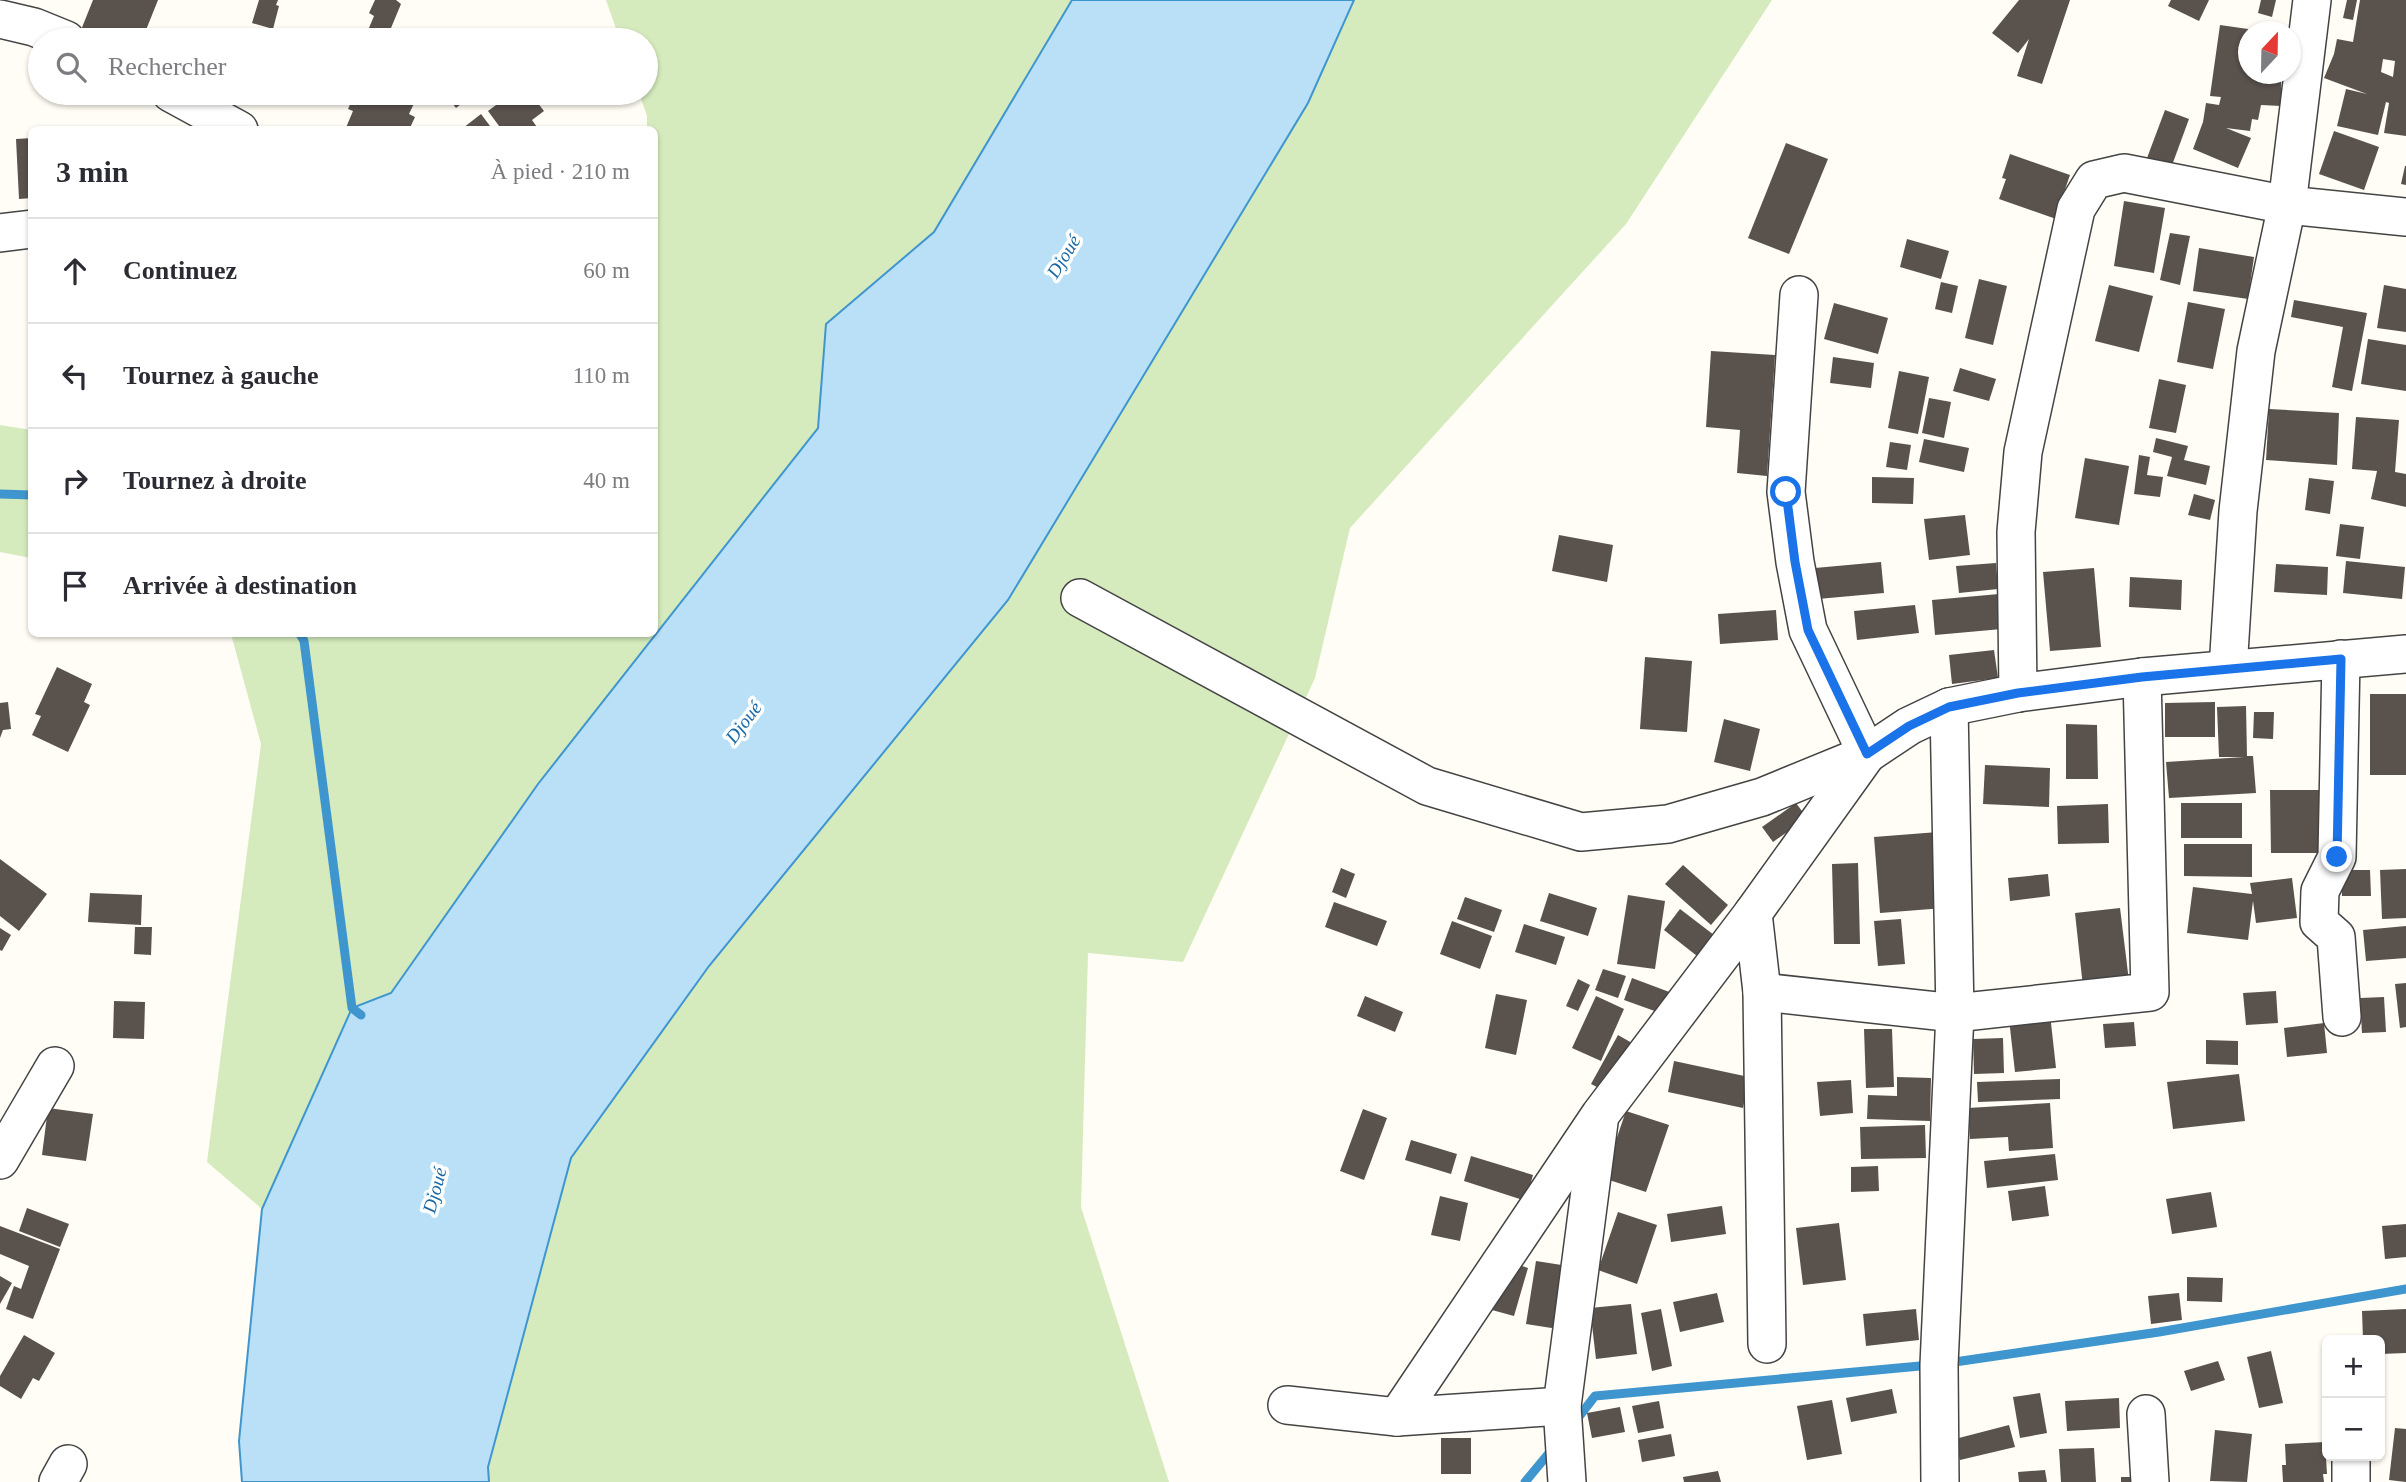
<!DOCTYPE html>
<html lang="fr">
<meta charset="utf-8">
<style>
:root{--surface:#fff;--page:#f2f2f3;--text:#2b2b33;--muted:#7c7c81;--line:#e1e1e2}
body{margin:0;font-family:Georgia,serif;background:var(--page);color:var(--text)}
.controls{position:absolute;right:21px;bottom:21px;display:grid;overflow:hidden;border-radius:10px;box-shadow:0 2px 5px #0004}
.controls button{width:63px;height:63px;display:grid;place-items:center;padding:0;border:0;border-bottom:2px solid var(--line);background:var(--surface);color:var(--text);font:35px sans-serif}
.compass{position:absolute;left:2238px;top:21px;width:63px;height:63px;border-radius:50%;background:var(--surface);box-shadow:0 2px 5px #0004;rotate:22deg}
.stop{position:absolute;width:21px;height:21px;margin:-16px;border:5px solid #1a73e8;border-radius:50%;background:#fff}
.stop.end{background:#1a73e8;border-color:#fff;box-shadow:0 2px 7px #0008}
.list{margin:0;padding:0;list-style:none}
h2{display:flex;justify-content:space-between;align-items:center;height:91px;margin:0;padding:0 28px;font-size:30px}
h2 small{font-size:23px;font-weight:400;color:var(--muted)}
.list li{display:grid;grid-template-columns:46px 1fr auto;gap:21px;align-items:center;box-sizing:border-box;height:105px;padding:0 28px;border-top:2px solid var(--line)}
.list b{display:block;font-size:26px;white-space:nowrap}
.list em{font-size:23px;font-style:normal;color:var(--muted)}
.icon{flex:none;width:38px;height:38px;fill:none;stroke:currentColor;stroke-width:2;stroke-linecap:round;stroke-linejoin:round}
.map{position:relative;flex:none;width:2406px;height:1482px;overflow:hidden}
.search{position:absolute;background:var(--surface);box-shadow:0 2px 5px #0004;left:28px;top:28px;width:630px;height:77px;display:flex;align-items:center;gap:18px;box-sizing:border-box;padding:0 24px;border-radius:38px;color:var(--muted);font-size:26px}
.panel{position:absolute;background:var(--surface);box-shadow:0 2px 5px #0004;left:28px;top:126px;width:630px;height:511px;border-radius:10px}
.map>svg:first-child{display:block}
</style>
<div class="map">
<svg width="2406" height="1482" viewBox="0 0 2406 1482">
<rect width="100%" height="100%" fill="#fffdf5"/>
<g fill="#d5ebbd">
<path d="M606,0H1072L934,233L826,324L818,428L538,784L391,993L352,1008L262,1209L207,1162L261,744L231,634H654V130L647,129V116L639,93H646V40H620Z"/>
<path d="M1354,0H1772L1626,224L1350,528L1315,678L1183,962L1088,953L1081,1207L1169,1482H489L488,1467L571,1158L709,966L1008,600L1308,103Z"/>
<path d="M0,425L31,430V558L0,552Z"/>
</g>
<path fill="#b9e0f7" stroke="#3f96cf" stroke-width="2" d="M1072,0H1354L1308,103L1008,600L709,966L571,1158L488,1467L489,1482H242L239,1441L262,1209L352,1008L391,993L538,784L818,428L826,324L934,232Z"/>
<g fill="none" stroke-linecap="round" stroke-linejoin="round">
<g stroke="#3f96cf" stroke-width="9">
<path d="M0,494L32,495"/>
<path d="M300,634L304,641L352,1008L361,1015"/>
<path d="M1948,1363L2159,1332L2406,1289"/>
<path d="M1574,1423L1595,1396L1931,1365"/>
<path d="M1525,1482L1554,1447"/>
</g>
</g>
<g fill="#5a524d" fill-rule="evenodd">
<path d="M93,0H158L142,40H77Z"/>
<path d="M259,0H278L276,5L279,6L273,29L252,23Z"/>
<path d="M375,0H396L401,4L386,40L366,35L374,16L369,13Z"/>
<path d="M2019,0H2070L2042,84L2017,76L2029,39L2018,53L1992,33Z"/>
<path d="M2171,0H2209L2199,21L2168,6Z"/>
<path d="M2261,0H2276L2272,17L2258,13Z"/>
<path d="M2347,0H2357L2353,20L2343,18Z"/>
<path d="M2360,0H2406V136L2384,133L2389,103L2386,102L2378,135L2337,126L2346,89L2367,94L2324,78L2334,54L2337,39L2353,42ZM2383,59L2395,61L2393,77L2381,72Z"/>
<path d="M2220,25L2248,29V74H2281V106L2261,105L2258,120L2252,119L2250,131L2226,128L2251,138L2238,168L2193,149L2203,122L2206,103L2219,105L2221,97L2210,96Z"/>
<path d="M355,93H412L418,95L409,114L415,117L409,130H345L353,111L348,109Z"/>
<path d="M449,93H467L470,97L456,108L446,95Z"/>
<path d="M494,93H530L544,111L532,120L539,130H502L488,111L500,102Z"/>
<path d="M2165,110L2189,119L2171,168L2147,158Z"/>
<path d="M481,114L493,130H464L463,128Z"/>
<path d="M2334,131L2379,147L2364,190L2319,174Z"/>
<path d="M32,138V198L19,199L16,139Z"/>
<path d="M1786,143L1828,159L1789,254L1748,238Z"/>
<path d="M2010,154L2070,175L2063,195L2067,196L2059,220L1999,199L2006,179L2002,178Z"/>
<path d="M2405,166H2406V185L2401,184Z"/>
<path d="M2124,201L2165,208L2154,273L2114,266Z"/>
<path d="M2170,233L2190,236L2180,285L2160,280Z"/>
<path d="M1907,239L1949,251L1941,279L1900,267Z"/>
<path d="M2199,248L2254,257L2248,299L2193,291Z"/>
<path d="M1979,279L2007,286L1993,345L1965,338Z"/>
<path d="M1941,282L1958,286L1952,313L1935,309Z"/>
<path d="M2109,285L2153,296L2139,352L2095,341Z"/>
<path d="M2384,285L2406,289V332L2377,328Z"/>
<path d="M2294,300L2367,313L2352,391L2332,387L2343,327L2291,317Z"/>
<path d="M2188,302L2225,309L2213,369L2177,362Z"/>
<path d="M1834,303L1888,318L1878,354L1824,339Z"/>
<path d="M2368,339L2406,345V391L2361,384Z"/>
<path d="M1711,351L1775,355L1767,476L1737,473L1740,430L1706,427Z"/>
<path d="M1833,357L1874,363L1871,388L1830,383Z"/>
<path d="M1960,368L1996,379L1989,401L1953,391Z"/>
<path d="M1899,371L1929,377L1918,434L1888,428Z"/>
<path d="M2159,379L2186,385L2176,433L2149,428Z"/>
<path d="M1929,398L1951,402L1944,438L1922,433Z"/>
<path d="M2269,409L2339,413L2337,465L2266,460Z"/>
<path d="M2356,417L2399,420L2395,472L2406,474V507L2371,499L2377,471L2352,469Z"/>
<path d="M2156,438L2188,446L2184,460L2210,466L2206,485L2167,476L2172,457L2153,452Z"/>
<path d="M1924,439L1969,448L1964,472L1919,462Z"/>
<path d="M1890,442L1911,445L1907,470L1886,467Z"/>
<path d="M2139,455L2150,457L2147,475L2163,477L2160,497L2134,494Z"/>
<path d="M2085,458L2129,466L2119,525L2075,518Z"/>
<path d="M1872,477L1914,478L1913,504L1872,503Z"/>
<path d="M2309,478L2334,481L2330,514L2305,510Z"/>
<path d="M2194,494L2215,500L2210,520L2188,515Z"/>
<path d="M1965,515L1970,555L1929,560L1924,519Z"/>
<path d="M2340,524L2364,527L2360,559L2336,556Z"/>
<path d="M1559,535L1613,545L1607,582L1552,571Z"/>
<path d="M2346,561L2405,567L2402,599L2343,593Z"/>
<path d="M1881,562L1884,593L1818,599L1815,568Z"/>
<path d="M1996,563L1998,589L1959,593L1956,566Z"/>
<path d="M2276,564L2328,567L2327,595L2274,592Z"/>
<path d="M2094,568L2101,647L2050,651L2043,572Z"/>
<path d="M2130,577L2182,580L2181,610L2129,607Z"/>
<path d="M1999,594L2002,629L1935,635L1932,600Z"/>
<path d="M1915,605L1919,633L1857,640L1854,611Z"/>
<path d="M1776,610L1778,640L1720,644L1718,614Z"/>
<path d="M1994,650L1998,678L1952,684L1949,655Z"/>
<path d="M1645,657L1692,661L1687,732L1640,729Z"/>
<path d="M57,667L92,684L84,702L90,705L68,752L32,735L41,716L35,714Z"/>
<rect x="2370" y="694" width="36" height="81"/>
<path d="M8,702L11,729L3,730L0,738V703Z"/>
<path d="M2215,702V737H2165V703Z"/>
<path d="M2246,706L2247,756H2253L2256,793L2169,798L2166,762L2244,757H2219L2217,707Z"/>
<path d="M2254,712H2274L2273,739L2253,738Z"/>
<path d="M1724,719L1760,729L1750,771L1714,762Z"/>
<path d="M2066,724L2097,725L2098,779H2066Z"/>
<path d="M1985,765L2050,768L2049,807L1983,804Z"/>
<path d="M2270,790H2323V853H2271Z"/>
<path d="M1796,803L1807,818L1773,842L1762,827Z"/>
<rect x="2181" y="803" width="61" height="35"/>
<path d="M2108,804L2109,843L2058,844L2057,806Z"/>
<path d="M1938,832L1944,908L1880,913L1874,837Z"/>
<path d="M2184,844H2252V877L2184,876Z"/>
<path d="M0,859L47,894L19,931L0,916Z"/>
<path d="M1858,863L1860,944H1834L1832,864Z"/>
<path d="M1683,865L1728,905L1711,925L1665,884Z"/>
<path d="M1341,868L1355,874L1346,898L1332,892Z"/>
<path d="M2406,869V918L2382,919L2380,870Z"/>
<path d="M2341,870H2370L2371,896H2342Z"/>
<path d="M2048,874L2050,896L2010,901L2008,878Z"/>
<path d="M2292,878L2297,918L2256,923L2253,901L2248,940L2187,933L2193,887L2252,894L2250,883Z"/>
<path d="M90,893L142,895L141,925L88,922Z"/>
<path d="M1549,893L1597,908L1588,936L1540,921Z"/>
<path d="M1628,895L1665,901L1655,969L1617,964Z"/>
<path d="M1465,897L1502,910L1494,932L1457,919Z"/>
<path d="M1334,902L1387,921L1377,946L1325,927Z"/>
<path d="M2120,908L2129,981L2083,987L2075,913Z"/>
<path d="M1680,909L1714,935L1697,956L1664,930Z"/>
<path d="M1901,919L1905,964L1878,966L1874,921Z"/>
<path d="M1452,921L1492,936L1480,969L1440,954Z"/>
<path d="M1524,924L1565,937L1556,965L1515,952Z"/>
<path d="M2406,926V958L2366,961L2363,930Z"/>
<path d="M135,927H152L151,955L134,954Z"/>
<path d="M0,928L11,935L2,951L0,950Z"/>
<path d="M1603,969L1626,976L1618,998L1595,990Z"/>
<path d="M1632,978L1672,993L1663,1014L1624,1000Z"/>
<path d="M1578,979L1590,985L1578,1011L1566,1006Z"/>
<path d="M2406,983V1027L2400,1028L2395,984Z"/>
<path d="M2276,991L2278,1023L2246,1025L2243,993Z"/>
<path d="M1496,994L1527,1000L1516,1055L1485,1048Z"/>
<path d="M1365,996L1403,1012L1395,1032L1357,1016Z"/>
<path d="M1596,996L1624,1009L1601,1061L1572,1048Z"/>
<path d="M2384,997L2386,1032L2362,1033L2360,998Z"/>
<path d="M114,1001L145,1002L144,1039L113,1038Z"/>
<path d="M2050,1014L2056,1068L2015,1072L2009,1019Z"/>
<path d="M2134,1022L2136,1046L2105,1048L2103,1024Z"/>
<path d="M2324,1023L2327,1053L2287,1057L2284,1028Z"/>
<path d="M1864,1029H1892L1894,1087L1866,1088Z"/>
<path d="M1618,1035L1632,1043L1605,1091L1591,1084Z"/>
<path d="M2003,1038L2004,1073L1974,1074L1973,1039Z"/>
<path d="M2206,1040L2238,1041V1065L2206,1064Z"/>
<path d="M1674,1061L1749,1077L1743,1108L1668,1092Z"/>
<path d="M2239,1074L2245,1121L2173,1129L2167,1082Z"/>
<path d="M1897,1077L1931,1078L1930,1121L1867,1119L1868,1095L1897,1096Z"/>
<path d="M2060,1079V1099L1978,1102L1977,1082Z"/>
<path d="M1851,1080L1853,1113L1820,1116L1817,1082Z"/>
<path d="M2050,1103L2053,1148L2009,1151L2008,1137L1970,1139L1968,1108Z"/>
<path d="M48,1108L93,1114L86,1161L42,1155Z"/>
<path d="M1363,1109L1387,1118L1364,1180L1340,1171Z"/>
<path d="M1626,1111L1669,1125L1646,1192L1603,1178Z"/>
<path d="M1925,1125L1926,1158L1861,1159L1860,1127Z"/>
<path d="M1411,1140L1457,1154L1451,1174L1405,1160Z"/>
<path d="M2055,1154L2058,1180L1987,1188L1984,1161Z"/>
<path d="M1471,1156L1533,1175L1526,1201L1464,1181Z"/>
<path d="M1878,1166L1879,1191L1851,1192V1167Z"/>
<path d="M2045,1186L2049,1216L2012,1221L2008,1191Z"/>
<path d="M2211,1192L2217,1227L2172,1234L2166,1199Z"/>
<path d="M1440,1196L1468,1203L1460,1241L1431,1235Z"/>
<path d="M1722,1206L1726,1234L1671,1242L1667,1214Z"/>
<path d="M27,1208L69,1224L60,1247L19,1231Z"/>
<path d="M1618,1212L1657,1225L1637,1284L1598,1270Z"/>
<path d="M1839,1223L1846,1280L1803,1285L1796,1228Z"/>
<path d="M2406,1224V1257L2385,1259L2382,1226Z"/>
<path d="M0,1226L60,1249L33,1319L6,1309L14,1286L21,1289L29,1266L0,1254Z"/>
<path d="M1506,1261L1528,1268L1514,1316L1492,1310Z"/>
<path d="M1536,1261L1568,1266L1558,1329L1526,1324Z"/>
<path d="M0,1276L12,1283L0,1304Z"/>
<path d="M2187,1277L2223,1278L2222,1302L2187,1301Z"/>
<path d="M1717,1293L1724,1322L1680,1332L1673,1302Z"/>
<path d="M2179,1293L2182,1320L2151,1324L2148,1296Z"/>
<path d="M1631,1304L1637,1354L1596,1359L1590,1308Z"/>
<path d="M1661,1309L1672,1366L1652,1371L1641,1313Z"/>
<path d="M1916,1309L1919,1340L1866,1346L1863,1314Z"/>
<path d="M2406,1309V1353L2380,1354V1340H2363L2362,1311Z"/>
<path d="M24,1335L55,1353L39,1381L33,1378L21,1399L0,1386V1376Z"/>
<path d="M2271,1351L2283,1403L2259,1408L2247,1357Z"/>
<path d="M2218,1361L2225,1380L2191,1391L2184,1371Z"/>
<path d="M1892,1389L1897,1413L1851,1422L1846,1398Z"/>
<path d="M2040,1393L2047,1433L2020,1438L2013,1397Z"/>
<path d="M2119,1398L2120,1428L2067,1431L2065,1401Z"/>
<path d="M1832,1400L1842,1454L1807,1460L1797,1406Z"/>
<path d="M1659,1401L1664,1428L1638,1433L1632,1406Z"/>
<path d="M1620,1407L1625,1432L1592,1438L1587,1413Z"/>
<path d="M2009,1425L2015,1447L1960,1460L1955,1439Z"/>
<path d="M2395,1428L2406,1429V1482L2389,1480Z"/>
<path d="M2215,1430L2252,1434L2247,1482L2210,1481Z"/>
<path d="M1671,1434L1675,1456L1642,1462L1638,1440Z"/>
<rect x="1441" y="1438" width="30" height="36"/>
<path d="M2325,1442L2327,1474H2323L2324,1482H2283L2282,1465H2286L2285,1444Z"/>
<path d="M2094,1448L2096,1482H2061L2059,1449Z"/>
<path d="M2045,1470L2047,1482H2019L2018,1472Z"/>
<path d="M1718,1471L1721,1482H1684L1683,1477Z"/>
<rect x="2121" y="1477" width="14" height="5"/>
</g>
<g fill="none" stroke-linecap="round" stroke-linejoin="round">
<g stroke="#444" stroke-width="40">
<g id="street">
<path d="M0,19L34,27L66,40"/>
<path d="M171,93L239,130"/>
<path d="M0,233L32,229"/>
<path d="M1080,598L1427,786L1581,832L1668,824L1762,797L1867,754L1909,726L1949,707L2018,693L2142,677L2406,654"/>
<path d="M2341,659L2337,857L2320,891L2319,922L2336,937L2342,1017"/>
<path d="M2228,669L2238,511L2256,351L2287,205L2312,0"/>
<path d="M2018,693L2016,532L2023,452L2076,209L2094,180L2124,173L2287,205L2406,217"/>
<path d="M1753,913L1762,992L1767,1344"/>
<path d="M1762,992L1955,1013L2150,992L2142,677"/>
<path d="M0,1160L55,1066"/>
<path d="M1287,1405L1397,1417L1562,1406"/>
<path d="M2146,1414L2150,1482"/>
<path d="M1397,1417L1600,1115L1753,913L1867,754L1808,630L1795,562L1786,492L1799,295"/>
<path d="M2351,1456V1482"/>
<path d="M58,1482L68,1464"/>
<path d="M1567,1482L1562,1406L1599,1122"/>
<path d="M1940,1482L1939,1365L1955,1013L1949,707"/>
</g>
</g>
<use href="#street" stroke="#fff" stroke-width="37"/>
</g>
<g fill="none" stroke-linecap="round" stroke-linejoin="round">
<path stroke="#1a73e8" stroke-width="9" d="M1786,492L1795,562L1808,630L1867,754L1909,726L1949,707L2018,693L2142,677L2341,659L2337,857"/>
</g>
<g text-anchor="middle" stroke-width="7" stroke-linejoin="round" paint-order="stroke">
<g font-size="19" font-style="italic" fill="#1768a6" stroke="#fff">
<text transform="translate(1063 256) rotate(-58)" y="7">Djoué</text>
<text transform="translate(743 722) rotate(-53)" y="7">Djoué</text>
<text transform="translate(434 1190) rotate(-75)" y="7">Djoué</text>
</g>
</g>
</svg>
<div class="controls">
<button>+</button>
<button>−</button>
</div>
<svg class="compass" viewBox="-18 -18 36 36"><path d="M0-13l5 13h-10z" fill="#e53935"/><path d="M0 13l5-13h-10z" fill="#7c7c81"/></svg>
<div class="stop" style="left:1786px;top:492px"></div>
<div class="stop end" style="left:2337px;top:857px"></div>
<div class="search"><svg class="icon" aria-label="search" viewBox="0 0 24 24"><circle cx="10" cy="10" r="6"/><path d="M15 15l6 6"/></svg>Rechercher</div>
<section class="panel">
<h2>3 min<small>À pied · 210 m</small></h2>
<ul class="list">
<li><svg class="icon" aria-label="ahead" viewBox="0 0 24 24"><path d="M12 20V5M6 11l6-6 6 6"/></svg><div><b>Continuez</b></div><em>60 m</em></li>
<li><svg class="icon" aria-label="left" viewBox="0 0 24 24"><path d="M17 20v-9H6M10 6l-5 5 5 5"/></svg><div><b>Tournez à gauche</b></div><em>110 m</em></li>
<li><svg class="icon" aria-label="right" viewBox="0 0 24 24"><path d="M7 20v-9h11M14 6l5 5-5 5"/></svg><div><b>Tournez à droite</b></div><em>40 m</em></li>
<li><svg class="icon" aria-label="arrive" viewBox="0 0 24 24"><path d="M6 21V4h12l-3 4 3 4H6"/></svg><div><b>Arrivée à destination</b></div></li>
</ul>
</section>
</div>
